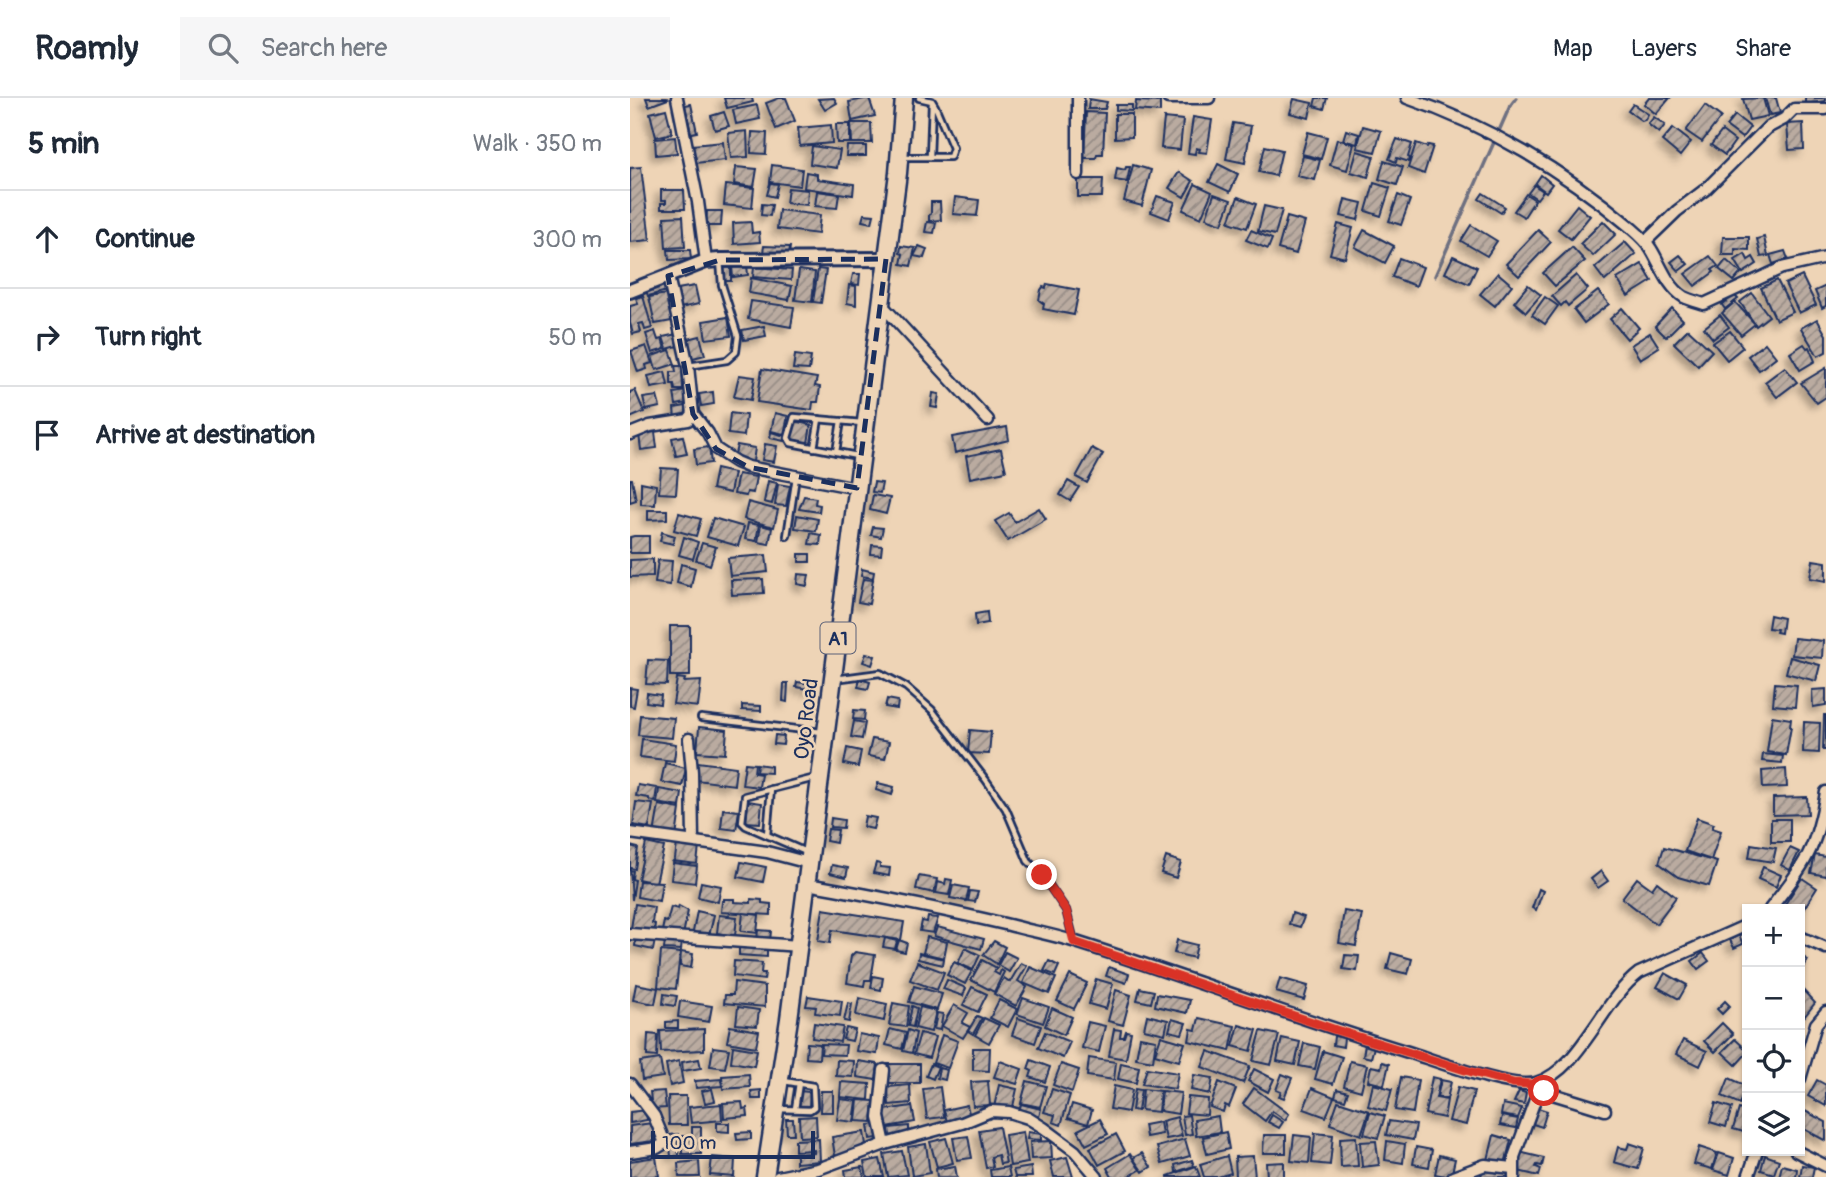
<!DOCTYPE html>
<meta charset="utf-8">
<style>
:root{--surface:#fff;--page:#f6f6f7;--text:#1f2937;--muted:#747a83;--line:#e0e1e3}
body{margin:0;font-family:Pangolin,sans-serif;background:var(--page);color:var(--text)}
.controls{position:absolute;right:21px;bottom:21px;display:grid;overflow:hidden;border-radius:0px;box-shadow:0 2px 5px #0004}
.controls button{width:63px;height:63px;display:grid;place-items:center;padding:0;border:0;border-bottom:2px solid var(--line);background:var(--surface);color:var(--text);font:35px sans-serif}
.scale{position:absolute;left:21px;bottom:18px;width:164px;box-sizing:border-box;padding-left:7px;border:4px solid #1b2f5e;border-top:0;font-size:19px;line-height:24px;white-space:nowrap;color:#1b2f5e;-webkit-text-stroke:5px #eed4b6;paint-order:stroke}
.stop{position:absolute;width:21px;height:21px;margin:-16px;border:5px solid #d93025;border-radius:50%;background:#fff}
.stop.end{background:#d93025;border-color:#fff;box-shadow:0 2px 7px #0008}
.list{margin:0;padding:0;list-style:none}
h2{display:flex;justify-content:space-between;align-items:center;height:91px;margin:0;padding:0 28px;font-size:30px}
h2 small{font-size:23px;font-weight:400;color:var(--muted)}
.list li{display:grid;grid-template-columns:46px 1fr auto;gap:21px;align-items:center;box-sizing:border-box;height:98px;padding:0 28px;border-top:2px solid var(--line)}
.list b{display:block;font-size:26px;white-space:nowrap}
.list em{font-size:23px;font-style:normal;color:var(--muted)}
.icon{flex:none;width:38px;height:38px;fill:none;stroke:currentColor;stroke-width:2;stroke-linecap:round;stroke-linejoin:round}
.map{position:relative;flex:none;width:1196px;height:1079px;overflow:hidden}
header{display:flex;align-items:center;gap:42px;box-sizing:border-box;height:98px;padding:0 35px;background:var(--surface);border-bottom:2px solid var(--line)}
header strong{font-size:33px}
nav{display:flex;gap:38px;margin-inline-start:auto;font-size:24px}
.search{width:490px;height:63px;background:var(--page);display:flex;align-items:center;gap:18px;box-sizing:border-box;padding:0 24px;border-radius:0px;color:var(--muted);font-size:26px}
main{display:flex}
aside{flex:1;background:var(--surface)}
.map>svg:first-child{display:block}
</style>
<header>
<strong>Roamly</strong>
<div class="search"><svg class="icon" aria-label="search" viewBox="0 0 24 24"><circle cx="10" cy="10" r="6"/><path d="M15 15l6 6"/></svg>Search here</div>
<nav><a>Map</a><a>Layers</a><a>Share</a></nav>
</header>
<main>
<aside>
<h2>5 min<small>Walk · 350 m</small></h2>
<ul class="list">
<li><svg class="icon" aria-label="ahead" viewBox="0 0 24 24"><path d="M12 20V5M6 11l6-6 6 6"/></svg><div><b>Continue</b></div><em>300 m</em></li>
<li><svg class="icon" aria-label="right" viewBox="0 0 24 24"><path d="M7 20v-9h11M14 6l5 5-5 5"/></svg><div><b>Turn right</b></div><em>50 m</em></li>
<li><svg class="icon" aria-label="arrive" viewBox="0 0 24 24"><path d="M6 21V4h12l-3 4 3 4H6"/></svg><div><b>Arrive at destination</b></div></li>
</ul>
</aside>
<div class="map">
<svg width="1196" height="1079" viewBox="0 0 1196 1079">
<defs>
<pattern id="building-hatch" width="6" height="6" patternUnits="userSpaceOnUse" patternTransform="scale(1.75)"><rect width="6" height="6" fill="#baaba0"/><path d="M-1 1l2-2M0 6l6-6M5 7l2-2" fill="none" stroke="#968c86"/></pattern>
<filter id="shadow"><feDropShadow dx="-5" dy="5" stdDeviation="3.5" flood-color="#0004"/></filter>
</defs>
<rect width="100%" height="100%" fill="#eed4b6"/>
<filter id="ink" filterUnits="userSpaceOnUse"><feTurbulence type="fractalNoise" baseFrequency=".0143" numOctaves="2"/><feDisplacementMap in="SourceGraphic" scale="14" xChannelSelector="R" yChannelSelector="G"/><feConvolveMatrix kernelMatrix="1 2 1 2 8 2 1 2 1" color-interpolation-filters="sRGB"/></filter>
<g filter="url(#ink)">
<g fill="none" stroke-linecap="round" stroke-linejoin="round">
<path stroke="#6e7081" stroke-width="3.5" d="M805,178L880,8L886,0"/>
</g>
<g fill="url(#building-hatch)" stroke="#1b2f5e" stroke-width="2" filter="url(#shadow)">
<path d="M16,0H37L38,1L19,8Z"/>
<path d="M94,0H122L123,4L97,10Z"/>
<path d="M149,0H156L165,23L146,31L136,5Z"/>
<path d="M204,0L207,5L195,12L188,1Z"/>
<path d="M239,0L245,18L222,23L219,4Z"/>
<path d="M686,0H697L694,11L684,8Z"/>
<path d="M1019,0H1040L1026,16L1014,6Z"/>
<path d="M1133,0L1138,18L1119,22L1113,1Z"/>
<path d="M1135,0H1146L1150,15L1140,17Z"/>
<path d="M1175,0H1195V3L1175,6Z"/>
<path d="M459,1L477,4L475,11H458Z"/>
<path d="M664,1L682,5L679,20L660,15Z"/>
<path d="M506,3L530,4V14L505,12Z"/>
<path d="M61,6L67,34L61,35L55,7Z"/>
<path d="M1003,6L1018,16L1015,22L1012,23L998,13Z"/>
<path d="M127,7L130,21L106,26L103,12Z"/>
<path d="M486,7H502V13L486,12Z"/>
<path d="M1075,7L1091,19L1072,44L1056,33Z"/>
<path d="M36,11L42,35L26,39L20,15Z"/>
<path d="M94,14L99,28L85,32L81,18Z"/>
<path d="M456,14L475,15L473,56H467L466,60H454Z"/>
<path d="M485,16H502V39L485,40Z"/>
<path d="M1105,17L1120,29L1112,40L1096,28Z"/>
<path d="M563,19L582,22L577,55L569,54L570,51L566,50L565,56L558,55Z"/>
<path d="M1024,19L1035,27L1029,35L1018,26Z"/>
<path d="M534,20L553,22L550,52L531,50Z"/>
<path d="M221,25H241L242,45H222Z"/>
<path d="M603,25L621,28L615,65L596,61Z"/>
<path d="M1173,25L1174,51L1159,52L1157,26Z"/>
<path d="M206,26H220V45H207Z"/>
<path d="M201,27L202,45L170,48L168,30Z"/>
<path d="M733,28L751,33L745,54L727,50Z"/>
<path d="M1043,30L1061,44L1050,58L1032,43Z"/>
<path d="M716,32L729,36L727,46L713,42Z"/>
<path d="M117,33L118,59L101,60L98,35Z"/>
<path d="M1092,33L1105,43L1095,57L1081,47Z"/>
<path d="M122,34L137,35L136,56L121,55Z"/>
<path d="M678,34L697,39L691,61L672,56Z"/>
<path d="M45,39L47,55L26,57L25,41Z"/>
<path d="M707,41L724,46L717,72L700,67Z"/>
<path d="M767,41L782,46L778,59L780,60L779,64L767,60L766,64L759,61Z"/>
<path d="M93,44L95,62L65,65L63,47Z"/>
<path d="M786,45L797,49L798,47L803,48L794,76L778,70Z"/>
<path d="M182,48L210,52L207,70L180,66Z"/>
<path d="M217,48H236V58H216Z"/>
<path d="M635,48L652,52L646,78L629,74Z"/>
<path d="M727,53L744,58L738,79L721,74Z"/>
<path d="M673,58L690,62L685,82L667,78Z"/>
<path d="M754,63L773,69L767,87L749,81Z"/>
<path d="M588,66L608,76L600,94L579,84Z"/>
<path d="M142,67L172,71L170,88L140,84Z"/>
<path d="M503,67L521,72L512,108L494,103Z"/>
<path d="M11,69L20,142L0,144V70Z"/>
<path d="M106,69L127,71L124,89L104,86Z"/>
<path d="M496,69H500L497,84L485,82L487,70L495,72Z"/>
<path d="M176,74L187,76V81L224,86L223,97L174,90Z"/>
<path d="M549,74L563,83L554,99L539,90Z"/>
<path d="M911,77L922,86L916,94L905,86Z"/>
<path d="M448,81H473L472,99H448Z"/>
<path d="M140,85L148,86L145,99L137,97Z"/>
<path d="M744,85L760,90L751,118L736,113Z"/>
<path d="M565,86L582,94L571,120L553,112Z"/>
<path d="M96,87L124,90L122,110L94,107Z"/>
<path d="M904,87L913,93L907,101L898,95Z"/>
<path d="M158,90L178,92L177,107L156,105Z"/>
<path d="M31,92H54L55,111H31V105H36V102H31Z"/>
<path d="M187,93L209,96L207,110L185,108Z"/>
<path d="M853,95L875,109L871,115L849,101Z"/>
<path d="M584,96L601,102L592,126L576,120Z"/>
<path d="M896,96L905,102L894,119L884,113Z"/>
<path d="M768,97L780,102L771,127L759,123Z"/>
<path d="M527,98L545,104L539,121L521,114Z"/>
<path d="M325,99L349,102L347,118L323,116Z"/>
<path d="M608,99L626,106L617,130L599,124Z"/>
<path d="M715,101L732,105L728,122L711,118Z"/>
<path d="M301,104H310L311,122L299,123V117L301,116Z"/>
<path d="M132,106L142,107L140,118L131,117Z"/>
<path d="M947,107L960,118L941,141L928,131Z"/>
<path d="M634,108L652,112L645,137L628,133Z"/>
<path d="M149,112L190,117L188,136L147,131Z"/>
<path d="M77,113H92L91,128H76Z"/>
<path d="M234,116L244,117L242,125L232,123Z"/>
<path d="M53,118L55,149L36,150L34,119Z"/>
<path d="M657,119L675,124L666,156L648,151Z"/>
<path d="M973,123L986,136L963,158L950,146Z"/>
<path d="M121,124L122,135L129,134L130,144L104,146L103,125Z"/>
<path d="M297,124L306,125L304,135L295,134Z"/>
<path d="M708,126L723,130L715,160L700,156Z"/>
<path d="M841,127L867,143L857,158L831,143Z"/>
<path d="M621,132L642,141L638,151L616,142Z"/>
<path d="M734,132L764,148L755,165L725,149Z"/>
<path d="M908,132L921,144L889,178L876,166Z"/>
<path d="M1093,139H1119V152L1105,151V157H1092Z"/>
<path d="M1134,139L1138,158L1131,159L1127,141Z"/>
<path d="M995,144L1006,156L975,183L965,170Z"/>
<path d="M134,148L160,149L159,156L133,154Z"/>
<path d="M271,148L285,150L281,168L271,166L273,156L270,155Z"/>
<path d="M289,148L297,151L294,160L284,158Z"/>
<path d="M942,149L955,163L925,188L913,175Z"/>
<path d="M38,152H60L61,161L39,162Z"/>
<path d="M1155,153L1158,161L1143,166L1140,157Z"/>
<path d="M1115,156L1118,162L1123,159L1127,166L1113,175L1105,162Z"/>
<path d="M1050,157L1058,166L1049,173L1041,164Z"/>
<path d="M823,158L847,169L839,186L815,175Z"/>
<path d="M1080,158L1088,168L1082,172L1084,174L1065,188L1055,176Z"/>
<path d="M769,160L793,169L786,188L762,179Z"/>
<path d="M1096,162L1111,175L1104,183L1089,171Z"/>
<path d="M1012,166L1022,183L998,198L987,181Z"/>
<path d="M117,167L118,177L103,179L102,169Z"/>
<rect x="93" y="169" width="8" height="14"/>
<path d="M124,169L162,172L161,182L123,179Z"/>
<path d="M188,171L196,172L191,205L183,204Z"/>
<path d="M169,172L185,174L182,204L165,202Z"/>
<path d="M868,175L882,187L865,208L850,196Z"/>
<path d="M223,176H230L229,187L221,186Z"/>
<path d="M946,177L958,191L938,208L935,204L931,208L922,198Z"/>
<path d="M1172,178L1186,207L1169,215L1155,186Z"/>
<path d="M121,180L162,188L159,202L119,195Z"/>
<path d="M1147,182L1163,214L1146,222L1131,190Z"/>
<path d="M32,185L37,193L18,198L15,190Z"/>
<path d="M417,186L449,192L444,217L413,211L414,206L409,202L411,192L413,189L416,190Z"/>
<path d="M219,187L226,188V207L217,205Z"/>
<path d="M898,187L911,197L896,214L884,204Z"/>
<path d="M65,188L69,206L50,210L47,191Z"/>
<path d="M1196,188V208L1192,210L1185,193Z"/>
<path d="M968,193L979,206L954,225L944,212Z"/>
<path d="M1122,195L1139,218L1126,228L1110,204Z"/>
<path d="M37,196L42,223L25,226L19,199Z"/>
<path d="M1104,197L1108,201L1095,211L1092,207Z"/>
<path d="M13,198L22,230L15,232L13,225L9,226L11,234L3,236L0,225V208L8,206L6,200Z"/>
<path d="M915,199L928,208L915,226L902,217Z"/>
<path d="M121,203L164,209L161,229L118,221Z"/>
<path d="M1105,204L1125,226L1111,237L1092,215Z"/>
<path d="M992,210L1009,230L997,241L980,221Z"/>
<path d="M1042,210L1053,222L1036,239L1025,228Z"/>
<path d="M1090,217L1099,229L1083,241L1074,230Z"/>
<path d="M98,219L101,238L76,241L73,223Z"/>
<path d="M1187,221L1196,237V254L1188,258L1171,230Z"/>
<path d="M134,228L136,238L114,242L112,232Z"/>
<path d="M1058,231L1082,253L1068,268L1044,245Z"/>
<path d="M25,233L28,242L32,241L35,251L22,255L16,236Z"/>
<path d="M1100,233L1113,249L1097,262L1083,245Z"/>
<path d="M1020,235L1029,249L1010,261L1001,247Z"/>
<path d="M47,236L51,247L37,251L33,239Z"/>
<path d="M70,238L75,257L59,261L54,242Z"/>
<path d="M1135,245L1146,259L1129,272L1118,258Z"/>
<path d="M1174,246L1177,250L1179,249L1185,263L1170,272L1160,255Z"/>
<path d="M16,248L22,265L16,267L17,271L8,274L1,253Z"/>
<path d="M40,252L45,266L26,272L22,258Z"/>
<path d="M165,257L181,259L179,272L163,271Z"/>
<path d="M45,268H52L53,292H45L44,286H41V274H46Z"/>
<path d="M1155,269L1167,284L1147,299L1135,284Z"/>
<path d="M1196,270V299L1187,305L1171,285Z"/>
<path d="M132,271L187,280L185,288L190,289L188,304H183L182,312L127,304Z"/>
<path d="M35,274L38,287L21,290L18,278Z"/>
<path d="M109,277L125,279L121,302L104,299Z"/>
<path d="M5,292L14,314L0,320V294Z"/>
<path d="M56,293L58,305L46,307L44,295Z"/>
<path d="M83,294L84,306L71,308L69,296Z"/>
<path d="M303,295L309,296L307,310L301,309Z"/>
<path d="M27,298L30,309L16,312L13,300Z"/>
<path d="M56,308L57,319L45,321L44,310Z"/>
<path d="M100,315L116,317L114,338L98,336Z"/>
<path d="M145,315L158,318L154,336L141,333Z"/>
<path d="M164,323L181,327L178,345L160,341Z"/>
<path d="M377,329L379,342L325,355L322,339Z"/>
<path d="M25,334L27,350L11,352L9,336Z"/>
<path d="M141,334L155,338L154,343L140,340Z"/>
<path d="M53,338L57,356L46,358L42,340Z"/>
<path d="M135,346L147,348L144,364L132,362Z"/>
<path d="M107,347L125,350L123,364L104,361Z"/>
<path d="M79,349L81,365L66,367L64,351Z"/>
<path d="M462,350L473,356L457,385L446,379Z"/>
<path d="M371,351L376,373L340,380L336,358Z"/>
<path d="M31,370L48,371L46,396L29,395Z"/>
<path d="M86,371L104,375L100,395L82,391Z"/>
<path d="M108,376L126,379L123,395L117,394L116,398L104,396Z"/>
<path d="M0,381H2L6,402L0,404Z"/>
<path d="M138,383L147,385L142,406L134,404Z"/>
<path d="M438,383L449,389L440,403L430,397Z"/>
<path d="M11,384L26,387L25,407L11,406Z"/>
<path d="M244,384L252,385L250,395L242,394Z"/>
<path d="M148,386L160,388L156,408L145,407Z"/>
<path d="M243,397L260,400L256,416L240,412Z"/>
<path d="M174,398L186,400L185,406L190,407L189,414L169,411Z"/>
<path d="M118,404L148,412L144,429L114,421Z"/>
<path d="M409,410L416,421L378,443L365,423L379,415L385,424Z"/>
<path d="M18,412H37V421L18,422Z"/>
<path d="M49,415L71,421L66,438L44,432Z"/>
<path d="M167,417L188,421L186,433L165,430Z"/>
<path d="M83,420L114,429L108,448L77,439Z"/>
<path d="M118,425L129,427L126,443L115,441Z"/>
<path d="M131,427L142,430L139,446L128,444Z"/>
<path d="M243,429L253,430L251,439L241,437Z"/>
<path d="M32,434L45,438L43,446L30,443Z"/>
<path d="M181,435L191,437L190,447L179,446Z"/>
<path d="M4,438H19V455H0V439Z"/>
<path d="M54,439L68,444L63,461L49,457Z"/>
<path d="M72,445L86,449L80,467L66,462Z"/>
<path d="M242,447L252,448L251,457L241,456Z"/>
<rect x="169" y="456" width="11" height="8"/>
<path d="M136,457L138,474L100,478L98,460Z"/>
<path d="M23,461V478L0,479V462Z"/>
<path d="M28,462L42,463L40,487L25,485Z"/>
<path d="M1183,462L1196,464V483L1180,480Z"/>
<path d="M51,466L65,470L61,489L47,485Z"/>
<path d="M232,471L244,474L243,480L231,478Z"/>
<path d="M168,476L179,477L177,488L167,486Z"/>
<path d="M133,481L134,495L102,497L101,482Z"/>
<path d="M233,481L243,482L239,506L228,504Z"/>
<path d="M357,514L358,525L346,527L345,516Z"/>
<path d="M1140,517L1153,520L1151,535L1146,534L1147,531L1138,530Z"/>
<rect x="40" y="528" width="20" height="50"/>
<path d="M1164,540L1193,543L1192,560L1162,557Z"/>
<path d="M236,556L245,558L242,567L233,564Z"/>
<path d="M1160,559L1190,567L1186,583L1156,575Z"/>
<path d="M18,562L38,563L37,587L16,586Z"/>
<path d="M47,580L55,581L54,584L71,583L68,609L43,606Z"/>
<path d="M230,581L240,584L238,591L228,589Z"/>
<path d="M167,584L184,586V592L166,589Z"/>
<path d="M154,585H158L157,604L153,603Z"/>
<path d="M1145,585L1167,587L1165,609L1143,607Z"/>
<path d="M0,590L7,591L4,609L0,608Z"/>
<path d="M1196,591V607L1183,609L1182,592Z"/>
<path d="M17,595L31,597L30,606L16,604Z"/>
<path d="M257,601L268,603L267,611L255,609Z"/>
<path d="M112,607L131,608V613L112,612Z"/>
<path d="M224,612L235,613L234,622L223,621Z"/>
<path d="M10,617L44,620L42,640L8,637Z"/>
<path d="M1194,617H1196V652H1193Z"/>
<path d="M1142,618L1161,621L1160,629H1161L1156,657L1137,654Z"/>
<path d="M224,623L235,625L232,641L221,639Z"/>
<path d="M1174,624L1190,625L1189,655L1173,654Z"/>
<path d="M69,629L97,632L95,656L67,654Z"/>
<path d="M340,632L361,634L359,656L338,655Z"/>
<path d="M145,637L154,638L153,647L144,646Z"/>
<path d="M12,641L46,646L44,663L10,659Z"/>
<path d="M242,641L259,644L255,661L238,658Z"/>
<path d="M217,650L231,653L228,669L214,666Z"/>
<path d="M1133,656L1153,658L1152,665L1132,663Z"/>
<path d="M68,664L106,669L104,687L66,682Z"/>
<path d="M35,665L56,670L52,688L31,684Z"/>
<path d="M115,665L125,666L124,675L131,676L129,689L112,687Z"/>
<path d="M127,666L141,668V675L126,674Z"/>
<path d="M1156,671L1157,689L1133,690L1132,673Z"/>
<path d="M248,685L264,689L262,697L246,692Z"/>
<path d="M8,687L27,690L25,704L19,702V700L6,698Z"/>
<path d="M29,691L52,695L50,709L27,705Z"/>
<path d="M1177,699L1178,716L1143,717V700Z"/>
<path d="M118,703L132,705L130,725L116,724Z"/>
<path d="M6,704L23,706L19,730L3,727Z"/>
<path d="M29,707L50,711L46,739L24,736Z"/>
<path d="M93,711L109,713L106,732L91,730Z"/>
<path d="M235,718L246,720L243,731L233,729Z"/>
<path d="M201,720L214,722L213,730L200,729Z"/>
<path d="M1067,720L1084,726L1082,730L1091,733L1081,762L1055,753Z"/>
<rect x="1141" y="721" width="19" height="23"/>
<path d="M198,731L208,732L206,745L196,743Z"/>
<path d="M16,745L34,749L26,785L8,781Z"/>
<path d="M47,745L69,748L67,766L43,763L45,761Z"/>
<path d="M1121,746L1146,750L1143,764L1119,760Z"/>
<path d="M0,748L8,750L5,771L0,770Z"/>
<path d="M1034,749L1087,764L1079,788L1048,779L1029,765Z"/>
<path d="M1160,750L1169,754L1160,772L1151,767Z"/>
<path d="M1185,757L1196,759V778L1181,775Z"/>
<path d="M536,759L551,764L546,780L531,775Z"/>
<path d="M111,764L136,769L133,784L108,779Z"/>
<path d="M43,765L67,768L65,785L41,782Z"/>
<path d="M246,765L250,766V769L260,770L259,778L243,775Z"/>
<path d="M202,767L218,770L216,779L200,775Z"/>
<path d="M1133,769L1151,777L1146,789L1128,781Z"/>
<path d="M0,772L3,773L2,781L5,782L2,802Z"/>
<path d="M971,773L978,783L968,790L961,781Z"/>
<path d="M289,778L307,781L304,795L286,791Z"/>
<path d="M1007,780L1022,791L1027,784L1046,799L1026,826L992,800Z"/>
<path d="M1172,780L1187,790L1171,815L1170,811H1152Z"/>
<path d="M316,781L322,782L319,797L306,795L308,784L315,786Z"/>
<path d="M9,783L32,784L29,803L7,799Z"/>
<path d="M71,784L91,788L88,804L68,799Z"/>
<path d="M323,787L339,790L336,803L320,800Z"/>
<path d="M909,791L913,793L906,812L902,810Z"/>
<path d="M340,793L348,794L345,804L338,803Z"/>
<path d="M94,801H104V804L121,805V801L132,802V805L141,806V817L91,814L92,803H94Z"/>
<path d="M5,806L24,809L22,825L25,826L24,834L1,830Z"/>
<path d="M49,808L58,813L53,837L32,833L34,823L37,824L41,809L48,811Z"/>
<path d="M193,811L274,824L271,842L202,832L200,845L188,843Z"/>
<path d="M67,813L84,817L79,838L63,834Z"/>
<path d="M714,813L732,816L726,848L709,845Z"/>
<path d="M113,815L129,817L127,835L111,833Z"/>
<path d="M662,815L674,819L670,829L659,826Z"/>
<path d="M89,817L107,819L105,838L87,835Z"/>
<path d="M298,819L308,820L303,835L290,833L292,823L297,824Z"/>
<path d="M307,829L354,841L351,851L304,838Z"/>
<path d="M128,832L141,833L140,843L127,842Z"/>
<path d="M1109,837L1113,846L1104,850L1100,842Z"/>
<path d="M6,839L25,842L23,852L5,848Z"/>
<path d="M297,839L317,844L314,860L293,855Z"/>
<path d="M255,840L267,843L265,851L253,849Z"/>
<path d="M35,842L52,844L51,852L34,851Z"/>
<path d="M269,842L277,845L275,854L266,852Z"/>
<path d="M547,842L567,847L564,860L544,855Z"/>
<path d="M364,843L375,849L367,866L353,857Z"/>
<path d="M109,849L137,851V859L109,857Z"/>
<path d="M335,850L350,857L343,872L328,865Z"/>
<path d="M31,853L50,855L46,891L28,889Z"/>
<path d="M51,854L63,856L61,870L50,868Z"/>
<path d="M225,854L245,857L241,882H235L234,888L217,885L221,858Z"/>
<path d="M375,854L387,860L379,874L368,867Z"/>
<path d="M289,855L314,861L313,867L288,861Z"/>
<path d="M761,855L782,861L778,876L757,871Z"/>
<path d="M1073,855L1079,863L1068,871L1062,863Z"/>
<path d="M715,857L729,858L727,873L713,871Z"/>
<path d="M1170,857L1178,862L1170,875Z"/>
<path d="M352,862L367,870L364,874L369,877L371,872L374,874L364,894L341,882Z"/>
<path d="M104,863L132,865L131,875H135L134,882L103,878Z"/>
<path d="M419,863L429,868L425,877L414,873Z"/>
<path d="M287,864L314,874L307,892L280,882Z"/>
<path d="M324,864L342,873L335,886L317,877Z"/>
<path d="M391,865L397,868L388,883L397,889L386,908L364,896L374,880L380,884Z"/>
<path d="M400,869L426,880L419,896L393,885Z"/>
<path d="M479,869L499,876L496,885L476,878Z"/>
<path d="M1035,875L1057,887L1049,901L1027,889Z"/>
<path d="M440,877L457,885L444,911L427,903Z"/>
<path d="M243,878L253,880L251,892L241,890Z"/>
<path d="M650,880L678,888L674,902L646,894Z"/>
<path d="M466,881L483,886L476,911L459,906Z"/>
<path d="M317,882L336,890L333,898L313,891Z"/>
<path d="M104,884L135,888V909L94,905L95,897H103Z"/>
<path d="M6,886L28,890L25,906L3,902Z"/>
<path d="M284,888L312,896L307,912L279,904Z"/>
<path d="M342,889L357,896L348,914L333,907Z"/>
<path d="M1170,889L1185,905L1175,918L1170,912Z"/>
<path d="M510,890L524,893L521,905L507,902Z"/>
<path d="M486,892L501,897L493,927L478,923Z"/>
<path d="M34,896L47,898L45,908L33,906Z"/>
<path d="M527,896L560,902L557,915L525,908Z"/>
<path d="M178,898L212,903L210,918L185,915L186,909L176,908Z"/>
<path d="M229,900L257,906L254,923L226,917Z"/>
<path d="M393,900L419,909L413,925L387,916Z"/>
<path d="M369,902L387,911L378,929L360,920Z"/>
<path d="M50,903L82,908L79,924L48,919Z"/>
<path d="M1095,903L1100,908L1092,916L1087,911Z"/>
<path d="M218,905L222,906L219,924L214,923Z"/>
<path d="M263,905L279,908L276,929L259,927Z"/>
<path d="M324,907L338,915L332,925L340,929L333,940L312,928Z"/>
<path d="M282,908L287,910L283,929L278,928Z"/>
<path d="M108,909L129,912L127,928L106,926Z"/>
<path d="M290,909L306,913L301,934L285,930Z"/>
<path d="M422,910L442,919L434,937L415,928Z"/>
<path d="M307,915L313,916L310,932L304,931Z"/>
<path d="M517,917L538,922L535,936L514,931Z"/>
<path d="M347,918L352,920L343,936L338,933Z"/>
<path d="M354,920L369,927L359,945L345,937Z"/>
<path d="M388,920L411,928L405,945L382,937Z"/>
<path d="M569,920L605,928L600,953L559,943L561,931L566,932Z"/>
<path d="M542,921L556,925L552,936L539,933Z"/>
<path d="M48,923V930H36V924Z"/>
<path d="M458,924L475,928L469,954L452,950Z"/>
<path d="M184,925L213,929L210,944L182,940Z"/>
<path d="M1092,925L1103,936L1085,954L1074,943Z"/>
<path d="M609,927L627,932L621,953L603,948Z"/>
<path d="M100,928L129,933L126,949L97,944Z"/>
<path d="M216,930L225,932L222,943L213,941Z"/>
<path d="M74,931V952L31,954L30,933Z"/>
<path d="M260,931L276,935L272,951L256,947Z"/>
<path d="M484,931L491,932L490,939H494L496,933L501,934L496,961L479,958Z"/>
<path d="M278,932L286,935L282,955L273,953Z"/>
<path d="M631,933L649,937L641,967L623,963Z"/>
<path d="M415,934L440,944L433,960L408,950Z"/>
<path d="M290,935L305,939L299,960L284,956Z"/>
<path d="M18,936L28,937L27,959L17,958Z"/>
<path d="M229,936L249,940L247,956L226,953Z"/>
<path d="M312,937L328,943L318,970L303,965Z"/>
<path d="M531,938L555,945L549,963L525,956Z"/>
<path d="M704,938L714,940L713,949L703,947Z"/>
<path d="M510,939L526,942L523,963L506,960Z"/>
<path d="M652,940L670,944L665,967L647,963Z"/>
<path d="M1105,941L1117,952V955L1106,967L1092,954Z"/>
<path d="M1053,942L1077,953L1070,968L1046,956Z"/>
<path d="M177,945L190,946L189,961L176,960Z"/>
<path d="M674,945L690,949L685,971L669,968Z"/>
<path d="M192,946L216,947L215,957L191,956Z"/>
<path d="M735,946L744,949L741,960L733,958Z"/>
<path d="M103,948L127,952L124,968L101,964Z"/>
<path d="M83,949L99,951L95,970L80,968Z"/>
<path d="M343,950H360L359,973L343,972Z"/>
<path d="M578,953L620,968L613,985L572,969Z"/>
<path d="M693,953L712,959L703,986L685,981Z"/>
<path d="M459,960L486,964L484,982L457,978Z"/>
<path d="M30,961L33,979L12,982L10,964Z"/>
<path d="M69,961L71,970L53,973L52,964Z"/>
<path d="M207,962L224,963L223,979L206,978Z"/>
<path d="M401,962L420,969L415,984L400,979L402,973L398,971Z"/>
<path d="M49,963L53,985L40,988L36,966Z"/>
<path d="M228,963L248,966L246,982L227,979Z"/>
<path d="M370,963L392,971L387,986L364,979Z"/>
<path d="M720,963L737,967L731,993L714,988Z"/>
<path d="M752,964L759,966L754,987L738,983L741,968L751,970Z"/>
<path d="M491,965L509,969L506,985L488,981Z"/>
<rect x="258" y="966" width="32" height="19"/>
<path d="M301,966L308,969L303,981L296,978Z"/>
<path d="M431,966L449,972L442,994L423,987Z"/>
<path d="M309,970L317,972L315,982L307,980Z"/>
<path d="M517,970L548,975L545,991L512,986Z"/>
<path d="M624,971L644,981L638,994L618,983Z"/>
<path d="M119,976L120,989L93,991L92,978Z"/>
<path d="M652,976L662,980L654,1000L649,998L651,994L646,992Z"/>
<path d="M564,977L583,980L580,996L561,992Z"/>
<path d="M771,979L788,982L783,1015L765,1012Z"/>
<path d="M802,979L810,981L806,1000L817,1002L814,1020L795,1016Z"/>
<path d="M1099,980L1117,988L1110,1006L1092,998Z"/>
<path d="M91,981L92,988L66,990L65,983Z"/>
<path d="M811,982L821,984L817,1001L807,999Z"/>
<path d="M1187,982L1196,987V1008L1178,998Z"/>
<path d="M358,983L360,1007L343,1008L341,984Z"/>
<path d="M397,983L416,988L410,1009L391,1005Z"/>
<path d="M211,984L240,986L239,1002L210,999Z"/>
<path d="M589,984L606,991L599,1009L595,1007L593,1014L580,1009Z"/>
<path d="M743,986L762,991L756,1013L738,1008Z"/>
<path d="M280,987L281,1005L259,1007L258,989Z"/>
<path d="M369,987L387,991L382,1013L364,1009Z"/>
<path d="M484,988L502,992L498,1014L480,1011Z"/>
<path d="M310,989L314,1019L297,1021L293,991Z"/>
<path d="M828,989L844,993L836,1027L819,1023Z"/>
<path d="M624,990L659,1016L655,1022L642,1013L635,1023L613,1006Z"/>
<path d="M682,990L704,999L696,1019L674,1011Z"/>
<path d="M82,991L85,1003L75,1005L72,993Z"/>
<path d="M422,991L440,997L431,1027L423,1024L425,1017L414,1014Z"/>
<path d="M505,991L511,992L508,1013L502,1012Z"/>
<path d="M513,991L530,993L528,1014L511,1012Z"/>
<path d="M707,991L718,994L715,1002L705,999Z"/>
<path d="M131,992V1001H122L121,993Z"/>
<path d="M34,993L36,1010L22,1011L20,994Z"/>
<path d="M169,993L180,994L179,1009L167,1008Z"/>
<path d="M191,993H203V1014H190Z"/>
<path d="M532,993L551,995L548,1016L530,1013Z"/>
<path d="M889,993L896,995L894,1006L884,1004Z"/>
<path d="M38,998H56L57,1027H39Z"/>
<path d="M558,999L578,1001L577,1017L556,1015Z"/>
<path d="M210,1001L227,1003L224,1024L207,1022Z"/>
<path d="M228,1002L244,1003L242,1024L226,1023Z"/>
<path d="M708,1003L739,1013L731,1037L700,1026Z"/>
<path d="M112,1004L113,1011L117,1010L118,1018L94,1020L93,1005Z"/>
<path d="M1086,1005L1102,1010L1096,1029L1080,1024Z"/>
<path d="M91,1006L92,1022L61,1025L59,1009Z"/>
<path d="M391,1006L411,1011L409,1019L389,1014Z"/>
<path d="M442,1006L462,1012L458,1026L438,1020Z"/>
<path d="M873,1006L892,1010L888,1020L871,1017Z"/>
<path d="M337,1007L340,1019L317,1024L314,1012Z"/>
<path d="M282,1008L285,1024L257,1029L254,1012Z"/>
<path d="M908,1010L917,1013L912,1029L903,1026Z"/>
<path d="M1109,1011L1117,1013V1035L1103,1031Z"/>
<path d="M16,1012L17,1022L0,1025V1014Z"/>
<path d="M1173,1012L1196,1024V1043L1170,1029V1017Z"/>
<path d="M740,1014L755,1018L748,1040L734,1036Z"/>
<path d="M559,1017L562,1036L555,1037L552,1018Z"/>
<path d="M642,1017L653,1024L649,1030L638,1024Z"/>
<path d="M186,1018L187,1038L170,1039L169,1019Z"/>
<path d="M588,1018L590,1034L566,1038L564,1022Z"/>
<path d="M872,1018L888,1021L886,1030L870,1027Z"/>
<path d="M547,1019L552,1038L536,1041L532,1023Z"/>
<path d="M156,1021H163L164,1036H157Z"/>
<path d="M470,1021L478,1036L456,1047L448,1032Z"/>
<path d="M759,1023L786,1027L783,1042L756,1037Z"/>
<path d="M530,1024L532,1036L516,1039L514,1027Z"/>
<path d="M22,1025L24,1043L0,1046V1028Z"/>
<path d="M87,1025H99V1034L87,1033Z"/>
<path d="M246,1026L248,1040L240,1041L238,1027Z"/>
<path d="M279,1028V1035L260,1038L259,1030Z"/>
<path d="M62,1029H71V1056H52V1038H62Z"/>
<path d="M369,1029L376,1065L370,1066L368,1057L361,1059L363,1069L356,1070L349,1032Z"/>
<path d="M121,1034V1041L107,1042L106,1035Z"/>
<path d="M234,1034L237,1053L205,1058L202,1039Z"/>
<path d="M393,1034L398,1065L380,1068L375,1037Z"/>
<path d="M398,1034L411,1036V1042L397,1041Z"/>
<path d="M596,1034L599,1051L577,1056L573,1039Z"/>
<path d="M685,1035L703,1037L700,1067L682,1065Z"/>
<path d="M48,1036L49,1058L41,1059L39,1037Z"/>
<path d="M486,1036L495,1053L469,1067L460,1050Z"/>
<path d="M634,1037H656V1055H633Z"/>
<path d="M664,1037L681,1039L679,1065L661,1063Z"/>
<path d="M864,1037L881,1042L875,1066L858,1062Z"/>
<path d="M338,1038L342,1060L327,1062L323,1040Z"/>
<path d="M726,1039L728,1068L711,1069L710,1040Z"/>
<path d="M316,1040L323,1065L307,1069L300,1044Z"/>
<path d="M189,1041L190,1063L166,1065V1056L184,1055V1052L165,1053V1042Z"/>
<path d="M555,1041L560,1058L532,1066L527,1049Z"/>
<path d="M421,1043L422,1060L401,1061L400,1044Z"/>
<path d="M746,1043L749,1067L732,1069L730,1044Z"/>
<path d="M757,1043L775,1046L773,1065L755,1062Z"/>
<path d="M999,1045L1014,1050L1008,1071L984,1064L988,1049L997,1051Z"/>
<path d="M296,1046L300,1075L282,1078L278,1049Z"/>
<path d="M786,1049L802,1052L799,1069L783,1066Z"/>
<path d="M1069,1049L1087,1055L1082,1071L1064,1066Z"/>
<path d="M272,1053L277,1077L258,1079L254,1056Z"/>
<path d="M889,1054L914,1060L912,1068L907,1067L906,1069L911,1071L909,1078L884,1072Z"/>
<path d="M512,1055L521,1069L513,1074L503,1060Z"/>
<path d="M1089,1055L1104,1060L1099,1077L1083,1072Z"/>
<path d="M500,1056L510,1072L498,1079H482L477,1070Z"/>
<path d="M809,1057L825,1061L821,1079L805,1076Z"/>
<path d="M1135,1057L1149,1062L1144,1076L1131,1072Z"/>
<path d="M597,1058L601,1075L588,1079H574L570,1066Z"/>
<path d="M623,1058L625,1079H606L605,1059Z"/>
<path d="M26,1059L29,1078L0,1079V1063Z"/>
<path d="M82,1059L105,1061L104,1079L80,1077Z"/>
<path d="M437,1059L443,1079H424L420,1063Z"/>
<path d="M250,1061L254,1079H237L234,1064Z"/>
<path d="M562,1062L564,1068L546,1074L545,1067Z"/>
<path d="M69,1063L70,1079H49L48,1065Z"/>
<path d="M654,1064V1079H637L636,1065Z"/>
<path d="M1152,1067L1167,1071L1166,1079H1149Z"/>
<path d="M1172,1067L1184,1069L1182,1079H1170Z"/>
<path d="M325,1068L327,1079H307L306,1071Z"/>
<path d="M566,1068L570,1079H538V1078Z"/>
<path d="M232,1069L234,1079H216L215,1072Z"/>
<path d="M378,1069L380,1079H361L360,1072Z"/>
<path d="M401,1069L402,1079H385L383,1072Z"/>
<path d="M853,1069L880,1075L879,1079H851Z"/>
</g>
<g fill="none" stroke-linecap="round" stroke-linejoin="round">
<g stroke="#1b2f5e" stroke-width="10">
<g id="service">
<path d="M274,59H320L323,50L305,8L302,3L289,0"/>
<path d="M300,59L302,4"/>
<path d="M58,268L97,262L106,254L108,238L92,187L90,162"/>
<path d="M184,350L189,321"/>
<path d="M206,354L211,323"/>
<path d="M227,358L161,345L158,340L164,319L232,325"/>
<path d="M157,438L166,379"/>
<path d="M205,581L250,575L276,589L302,612L356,682L376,711L398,763L412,777L436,812L444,843"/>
<path d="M71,620L192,634"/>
<path d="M137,737L141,691"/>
<path d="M176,754L116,728L112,724L115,698L185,680"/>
<path d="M147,1011L180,1012L184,1009L183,988L154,983"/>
<path d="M165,1011L169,985"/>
</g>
</g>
<g stroke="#1b2f5e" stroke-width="15">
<g id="minor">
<path d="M47,0L68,104L76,163"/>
<path d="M448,0V76"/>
<path d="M538,0H579"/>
<path d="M777,0C857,27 934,73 999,128C1007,135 1016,142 1021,151C1031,167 1037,188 1054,199C1060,202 1068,204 1074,206L1152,170L1196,160"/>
<path d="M1016,143L1047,113L1076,91L1137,30L1154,21L1164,11H1196"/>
<path d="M38,178L58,268L63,316L78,335L86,351L106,364L118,369L227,390"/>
<path d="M251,206L358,322"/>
<path d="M0,336L20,328L58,322L63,316"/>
<path d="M59,641L62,674L63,743"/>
<path d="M0,735L137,754L179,765"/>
<path d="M177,786C245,798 312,811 379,827C401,833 424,837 446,844C557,879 666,920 778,954C804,962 882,992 906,985C950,972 972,903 1009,875L1117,827"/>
<path d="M1140,811C1175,766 1187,751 1196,694"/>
<path d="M0,836L169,848"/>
<path d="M1170,839L1196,850"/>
<path d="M254,972L249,1019L255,1046"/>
<path d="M1170,981L1186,926L1196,914"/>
<path d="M0,986L24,1018L35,1045L27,1050L0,1054"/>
<path d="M904,988L913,993L975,1012"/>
<path d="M1166,1053L1196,1068"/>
<path d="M148,1079L188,1071L255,1046L332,1025L361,1013L379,1014L398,1020L414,1030L445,1053L467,1079"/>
<path d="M823,1079L855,1067L883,1070"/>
<path d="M884,1079V1059L909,991"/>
<path d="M1118,1079L1127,1053"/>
</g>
</g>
<g stroke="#1b2f5e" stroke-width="18">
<path id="tertiary" d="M0,193L76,163L90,162L256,161"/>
</g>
<g stroke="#1b2f5e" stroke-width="21">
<path id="trunk" d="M135,1079L159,921L268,75L274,0"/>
</g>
<use href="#service" stroke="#eed4b6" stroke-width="4.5"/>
<use href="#minor" stroke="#eed4b6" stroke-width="10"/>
<use href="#tertiary" stroke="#eed4b6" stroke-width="12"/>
<use href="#trunk" stroke="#eed4b6" stroke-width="16"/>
</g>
</g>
<g fill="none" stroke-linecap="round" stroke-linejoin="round" filter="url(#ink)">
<path stroke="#d93025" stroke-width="9" d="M412,777L436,812L444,844L706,932L835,972L883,985L901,986L914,993"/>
</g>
<path fill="none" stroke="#1b2f5e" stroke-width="5" stroke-dasharray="14 9" stroke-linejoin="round" d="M256,161L227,390L118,369L86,351L63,316L38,178L90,162Z"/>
<g text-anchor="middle" stroke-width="5" stroke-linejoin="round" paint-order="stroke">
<rect fill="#eed4b6" stroke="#5a6078" stroke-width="2" x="190.5" y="524.5" width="35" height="31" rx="5"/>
<g font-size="19" font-weight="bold" fill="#1b2f5e">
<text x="208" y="547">A1</text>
</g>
<g font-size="21" fill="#1b2f5e" stroke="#eed4b6">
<text transform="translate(176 621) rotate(-83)" y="7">Oyo Road</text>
</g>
</g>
</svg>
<div class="controls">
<button>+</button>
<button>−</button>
<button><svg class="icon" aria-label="locate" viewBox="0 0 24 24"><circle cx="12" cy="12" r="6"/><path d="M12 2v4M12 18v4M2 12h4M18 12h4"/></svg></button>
<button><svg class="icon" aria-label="layers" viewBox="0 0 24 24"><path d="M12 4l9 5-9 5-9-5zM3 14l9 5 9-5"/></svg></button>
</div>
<div class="scale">100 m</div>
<div class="stop" style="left:914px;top:993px"></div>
<div class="stop end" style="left:412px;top:777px"></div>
</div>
</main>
